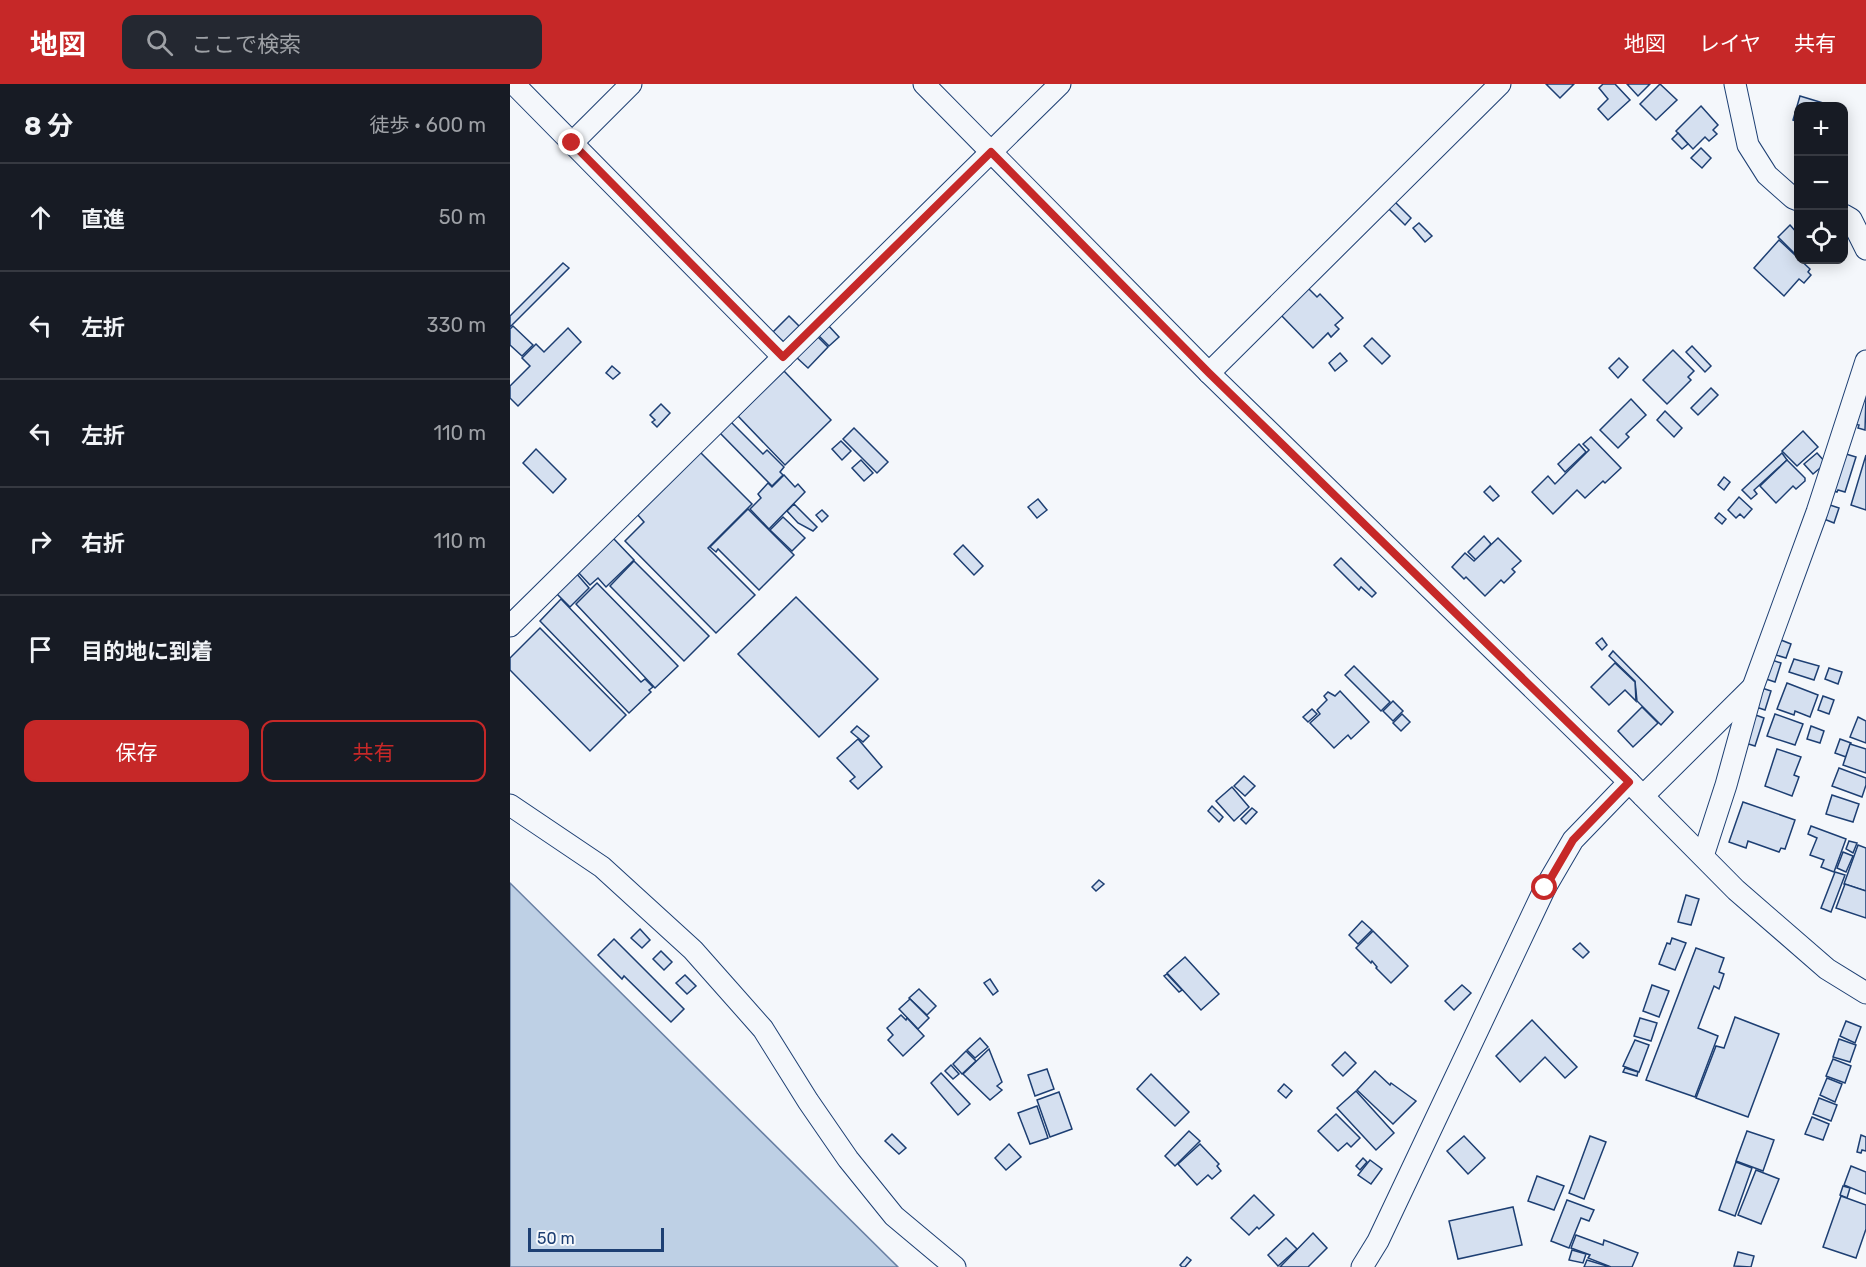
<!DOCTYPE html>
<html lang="ja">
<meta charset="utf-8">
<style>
:root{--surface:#171b24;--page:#242831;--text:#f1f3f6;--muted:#9ea1a6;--line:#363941;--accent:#c62828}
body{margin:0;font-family:Rubik,"Noto Sans JP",sans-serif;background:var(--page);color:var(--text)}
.controls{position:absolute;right:18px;top:18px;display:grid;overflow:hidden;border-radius:12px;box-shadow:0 3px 15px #0003}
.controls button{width:54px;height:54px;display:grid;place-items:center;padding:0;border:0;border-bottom:2px solid var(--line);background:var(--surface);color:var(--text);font:30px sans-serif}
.scale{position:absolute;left:18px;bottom:15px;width:136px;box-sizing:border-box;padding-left:6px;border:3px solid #1d3f73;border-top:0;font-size:16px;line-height:21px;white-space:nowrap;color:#1d3f73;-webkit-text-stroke:4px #f4f7fb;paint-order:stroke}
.stop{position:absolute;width:18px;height:18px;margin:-14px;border:4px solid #c62828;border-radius:50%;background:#fff}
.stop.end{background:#c62828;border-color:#fff;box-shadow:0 2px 6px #0008}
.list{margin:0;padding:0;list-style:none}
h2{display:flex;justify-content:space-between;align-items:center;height:78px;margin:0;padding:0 24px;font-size:26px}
h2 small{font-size:20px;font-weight:400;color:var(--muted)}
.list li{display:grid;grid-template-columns:39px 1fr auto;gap:18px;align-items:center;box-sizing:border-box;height:108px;padding:0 24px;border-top:2px solid var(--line)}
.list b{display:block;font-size:22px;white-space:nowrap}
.list em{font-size:20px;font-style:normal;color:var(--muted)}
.actions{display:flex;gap:12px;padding:18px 24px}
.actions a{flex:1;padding:14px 0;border:2px solid var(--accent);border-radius:12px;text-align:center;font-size:21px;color:var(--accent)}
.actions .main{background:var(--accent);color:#fff}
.icon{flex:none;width:33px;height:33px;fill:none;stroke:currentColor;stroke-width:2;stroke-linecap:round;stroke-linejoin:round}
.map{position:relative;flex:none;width:1356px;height:1183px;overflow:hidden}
header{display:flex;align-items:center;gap:36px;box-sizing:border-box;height:84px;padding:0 30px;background:var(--accent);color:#fff}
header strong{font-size:28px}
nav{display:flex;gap:33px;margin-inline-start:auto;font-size:21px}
.search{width:420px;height:54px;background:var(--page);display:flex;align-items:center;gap:15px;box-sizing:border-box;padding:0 21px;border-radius:12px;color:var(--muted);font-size:22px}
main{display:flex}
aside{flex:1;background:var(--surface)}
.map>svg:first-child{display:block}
</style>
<header>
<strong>地図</strong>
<div class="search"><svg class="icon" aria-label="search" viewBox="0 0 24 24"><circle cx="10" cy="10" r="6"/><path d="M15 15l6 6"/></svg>ここで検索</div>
<nav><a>地図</a><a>レイヤ</a><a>共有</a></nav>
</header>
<main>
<aside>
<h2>8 分<small>徒歩 · 600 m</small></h2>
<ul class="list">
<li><svg class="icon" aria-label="ahead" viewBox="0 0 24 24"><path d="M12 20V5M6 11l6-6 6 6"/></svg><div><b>直進</b></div><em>50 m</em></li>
<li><svg class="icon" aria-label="left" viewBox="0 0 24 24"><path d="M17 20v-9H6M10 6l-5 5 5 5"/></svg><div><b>左折</b></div><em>330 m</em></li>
<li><svg class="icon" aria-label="left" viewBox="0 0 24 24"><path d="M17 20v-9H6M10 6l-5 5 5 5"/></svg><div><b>左折</b></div><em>110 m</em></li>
<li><svg class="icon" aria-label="right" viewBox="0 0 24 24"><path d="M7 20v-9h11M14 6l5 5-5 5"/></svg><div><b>右折</b></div><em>110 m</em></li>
<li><svg class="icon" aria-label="arrive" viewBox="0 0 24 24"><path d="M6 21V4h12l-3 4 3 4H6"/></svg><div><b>目的地に到着</b></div></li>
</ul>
<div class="actions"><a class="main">保存</a><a>共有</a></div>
</aside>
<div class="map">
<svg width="1356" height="1183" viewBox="0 0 1356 1183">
<rect width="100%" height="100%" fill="#f4f7fb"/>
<path fill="#bed0e5" stroke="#687fa3" stroke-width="1.5" d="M0,799L388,1183H0Z"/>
<g fill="#d5e0f0" stroke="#1d3f73" stroke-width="1.5">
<path d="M1036,0H1064L1050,14Z"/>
<path d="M1093,0H1105L1120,16L1098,36L1088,25L1098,15L1089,4Z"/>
<path d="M1117,0H1140L1128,12Z"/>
<path d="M1150,0L1167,16L1146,36L1130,20Z"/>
<path d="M1290,12L1323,22H1288V38L1283,36Z"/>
<path d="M1191,22L1208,41L1203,46L1207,50L1199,57L1195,53L1183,65L1166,47Z"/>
<path d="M1168,49L1178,60L1172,65L1162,55Z"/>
<path d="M1191,64L1201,74L1192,84L1181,74Z"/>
<path d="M885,118L901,134L895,141L878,124Z"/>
<path d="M909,139L922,152L915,158L903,144Z"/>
<path d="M1280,141L1288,150V173L1268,153Z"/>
<path d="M1269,156L1300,185L1298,188L1301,191L1294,199L1289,195L1274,212L1244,184Z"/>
<path d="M53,179L59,184L0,243V232Z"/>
<path d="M796,202L807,213L810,210L833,234L825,241L829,245L821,253L818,249L803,264L769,229Z"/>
<path d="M279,232L290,243L275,259L263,248Z"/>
<path d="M317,240L329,253L319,262L307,250Z"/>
<path d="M3,242L23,261L12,272L0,261V245Z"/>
<path d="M58,244L71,258L8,322L0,314V302L20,282L12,274L26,260L34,268Z"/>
<path d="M306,251L318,263L298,284L285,272Z"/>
<path d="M862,254L880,272L872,280L854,262Z"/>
<path d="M1182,262L1201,282L1195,288L1176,268Z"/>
<path d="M1163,266L1184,287L1178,293L1181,296L1157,320L1133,296Z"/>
<path d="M830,269L837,277L825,287L819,279Z"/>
<path d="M1109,274L1118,283L1108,294L1099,284Z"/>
<path d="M102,282L110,289L103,295L96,289Z"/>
<path d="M274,287L321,336L275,381L228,332Z"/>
<path d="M1201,304L1208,311L1188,331L1181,324Z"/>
<path d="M1352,310L1356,312L1355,346L1348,344L1349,341L1344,340Z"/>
<path d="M1121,315L1136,331L1116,350L1119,353L1108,364L1090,346Z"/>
<path d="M151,320L160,329L147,343L142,338L145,336L140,331Z"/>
<path d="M1155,327L1172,344L1164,353L1147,336Z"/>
<path d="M221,338L253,370L257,366L274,383L270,388L273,391L262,402L210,349Z"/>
<path d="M344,344L378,378L367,389L333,355Z"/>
<path d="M1293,347L1308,363L1287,382L1272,367Z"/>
<path d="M1081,353L1111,384L1095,399L1093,397L1075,414L1067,406L1043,430L1022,408L1038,392L1045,400L1079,366L1073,360Z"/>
<path d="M331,357L341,367L332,376L322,365Z"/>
<path d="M1069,360L1076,368L1055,388L1048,380Z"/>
<path d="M26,365L56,395L43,409L13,379Z"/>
<path d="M190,368L242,420L198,464L245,511L206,549L115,457L134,438L127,430Z"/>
<path d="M1272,369L1277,376L1244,406L1247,410L1241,415L1232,406Z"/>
<path d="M1307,369L1316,379L1303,390L1294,380Z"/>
<path d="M1336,370L1346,373L1335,408L1328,406L1327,408L1317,405Z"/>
<path d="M1356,371V426L1341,421Z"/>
<path d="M351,376L363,389L354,397L342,384Z"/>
<path d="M1277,376L1295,394V397L1286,405L1283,402L1266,419L1250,402Z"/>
<path d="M274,391L285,403L288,400L295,408L259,445L240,425L251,414L248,410L258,399L262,403Z"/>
<path d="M1214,393L1220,398L1214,406L1208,401Z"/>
<path d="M980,402L989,412L983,417L974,408Z"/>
<path d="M1229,413L1242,425L1234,434L1230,430L1226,434L1218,426Z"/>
<path d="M528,415L537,426L527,434L518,423Z"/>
<path d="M1314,419L1329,424L1324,439L1309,433Z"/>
<path d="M284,420L307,443L303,447L288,439L277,427Z"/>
<path d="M238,425L284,471L249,506L208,465L206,468L200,463Z"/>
<path d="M312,426L318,432L312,438L306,431Z"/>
<path d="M1209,429L1216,435L1212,440L1205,434Z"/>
<path d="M273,433L295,454L282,467L260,446Z"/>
<path d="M974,452L981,460L966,476L958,468Z"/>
<path d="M103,454L124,476L96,503L88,494L80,501L68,488Z"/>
<path d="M988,454L1011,477L1002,485L1005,488L994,499L991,496L975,512L956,493L954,495L942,483L955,469L964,477Z"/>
<path d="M453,461L473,482L464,491L444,470Z"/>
<path d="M831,474L866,509L862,513L851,503L849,506L824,481Z"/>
<path d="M124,477L199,552L174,577L100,502Z"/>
<path d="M66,489L79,504L60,523L46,509Z"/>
<path d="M87,499L168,582L145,604L66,520Z"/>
<path d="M286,513L368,595L309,653L228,570Z"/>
<path d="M51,515L131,598L135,595L143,603L139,606L141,608L119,629L30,537Z"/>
<path d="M30,544L116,631L80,667L0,586V574Z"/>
<path d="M1092,554L1097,561L1092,566L1086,559Z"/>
<path d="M1271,556L1281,560L1276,574L1266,571Z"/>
<path d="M1103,567L1163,628L1151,641L1127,617L1125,597L1099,572Z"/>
<path d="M1259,575L1271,579L1265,598L1253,594Z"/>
<path d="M1284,575L1309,582L1304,596L1279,588Z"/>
<path d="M1105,579L1125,598L1126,617L1115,606L1099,621L1081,603Z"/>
<path d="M844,582L880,618L871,627L835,591Z"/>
<path d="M1319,584L1332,588L1328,600L1315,595Z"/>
<path d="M1277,599L1308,611L1300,633L1285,627L1284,631L1267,625Z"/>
<path d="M1249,603L1261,607L1255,626L1243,622Z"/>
<path d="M830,607L859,638L841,655L838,651L824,664L800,639L810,630L807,626L817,616L814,612L818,608L825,612Z"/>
<path d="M1313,612L1324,616L1319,630L1308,626Z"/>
<path d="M883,617L893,627L883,637L873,627Z"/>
<path d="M1132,623L1148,639L1123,663L1108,647Z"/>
<path d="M802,625L807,630L798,638L793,633Z"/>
<path d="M1240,629L1254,634L1245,662L1232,658Z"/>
<path d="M892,630L900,638L891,647L883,639Z"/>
<path d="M1265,630L1293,640L1285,661L1257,652Z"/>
<path d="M1348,633L1356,637V659L1340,653Z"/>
<path d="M347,642L359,652L353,658L341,648Z"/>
<path d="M1301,642L1314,647L1310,659L1297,655Z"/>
<path d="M348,655L372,683L348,705L340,697L345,693L327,674Z"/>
<path d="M1330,655L1341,659L1336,673L1325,669Z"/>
<path d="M1340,660L1356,665V689L1333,681Z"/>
<path d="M1267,665L1291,673L1284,691L1289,693L1282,712L1255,702Z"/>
<path d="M1329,684L1356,694V701L1352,713L1322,702Z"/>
<path d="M734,692L745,702L735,712L724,702Z"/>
<path d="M722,703L739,723L724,737L706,717Z"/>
<path d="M1322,711L1349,720L1343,738L1316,730Z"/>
<path d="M1233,718L1285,736L1275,765L1271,764L1269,768L1238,757L1236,764L1219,758Z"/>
<path d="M702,722L713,733L709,738L698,727Z"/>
<path d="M742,724L747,728L736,740L731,735Z"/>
<path d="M1301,742L1336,755L1324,788L1311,783L1314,776L1300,771L1307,754L1298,750Z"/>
<path d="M1339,757L1347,759L1343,769L1336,765Z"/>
<path d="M1348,761L1356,764V807L1334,800Z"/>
<path d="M1333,768L1343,772L1336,788L1327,784Z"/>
<path d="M1325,788L1335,791L1321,828L1311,824Z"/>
<path d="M589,796L594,800L586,807L582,803Z"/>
<path d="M1335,800L1356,807V834L1326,824Z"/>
<path d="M1176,811L1189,815L1181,841L1168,838Z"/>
<path d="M852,837L862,846L848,860L839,851Z"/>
<path d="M130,845L140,856L132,864L121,854Z"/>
<path d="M863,847L898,882L881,899L866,884L867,883L862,877L861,879L846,864Z"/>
<path d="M1162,854L1176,859L1165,886L1149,880L1157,859L1160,860Z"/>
<path d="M104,855L174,925L161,938L114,892L112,895L88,871Z"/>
<path d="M1070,859L1079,868L1073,874L1063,865Z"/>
<path d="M1186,864L1214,874L1209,888L1214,890L1209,905L1204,902L1188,944L1208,952L1185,1013L1136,996Z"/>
<path d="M151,867L162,878L154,886L143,875Z"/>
<path d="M675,873L709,910L691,926L657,889Z"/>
<path d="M657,890L672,906L669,908L654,892Z"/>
<path d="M175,891L186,902L177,910L166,899Z"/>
<path d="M480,895L488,907L483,911L474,899Z"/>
<path d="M952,901L961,909L944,926L935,917Z"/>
<path d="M1142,901L1159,907L1149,933L1133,927Z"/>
<path d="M409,905L426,922L417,931L399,914Z"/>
<path d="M400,915L419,934L408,945L389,925Z"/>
<path d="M391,931L396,936L397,934L414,952L393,972L378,956L383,951L377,944Z"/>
<path d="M1225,933L1269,950L1238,1033L1186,1014L1206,962L1214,964Z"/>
<path d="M1130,934L1147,939L1141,957L1124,952Z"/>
<path d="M1022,936L1067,983L1055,994L1035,973L1010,998L986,972Z"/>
<path d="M1336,937L1351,943L1345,959L1330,952Z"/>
<path d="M470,954L478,963L465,974L457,966Z"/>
<path d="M1329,955L1346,961L1340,978L1323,973Z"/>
<path d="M1125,956L1139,961L1129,988L1113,982Z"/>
<path d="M479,965L492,998L487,1002L492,1006L480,1016L453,990Z"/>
<path d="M456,967L466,977L452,990L443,980Z"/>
<path d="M835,968L846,979L833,992L822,981Z"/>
<path d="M1323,975L1341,982L1335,999L1316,992Z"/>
<path d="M441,981L449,990L443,995L435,987Z"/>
<path d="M1115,984L1128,988L1127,992L1113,988Z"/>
<path d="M537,985L544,1005L525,1012L518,991Z"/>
<path d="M865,987L880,1001L881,999L906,1017L883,1040L847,1006Z"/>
<path d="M431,989L460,1020L448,1031L421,999Z"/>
<path d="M641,990L679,1028L665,1042L627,1005Z"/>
<path d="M1317,994L1332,1000L1325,1018L1310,1011Z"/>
<path d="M774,1000L782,1007L776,1014L768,1007Z"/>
<path d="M846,1007L884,1049L866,1066L827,1024Z"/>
<path d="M549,1008L562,1045L540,1053L527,1016Z"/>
<path d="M1309,1014L1327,1021L1321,1037L1303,1030Z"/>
<path d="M527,1022L538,1054L520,1060L508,1029Z"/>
<path d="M826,1030L850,1054L841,1063L837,1059L828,1067L808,1047Z"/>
<path d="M1302,1033L1319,1040L1313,1056L1295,1050Z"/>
<path d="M679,1047L690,1057L665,1082L655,1072Z"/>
<path d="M1237,1047L1264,1056L1253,1087L1226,1077Z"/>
<path d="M382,1050L396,1064L389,1070L375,1057Z"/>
<path d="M1351,1051L1356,1053V1067L1352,1066L1351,1069L1347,1068Z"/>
<path d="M954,1052L975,1074L958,1090L937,1067Z"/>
<path d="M1080,1052L1096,1058L1074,1115L1059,1109Z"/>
<path d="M499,1060L511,1073L496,1086L485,1074Z"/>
<path d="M690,1060L709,1080L707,1082L711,1087L702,1095L698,1091L687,1101L668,1080Z"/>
<path d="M853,1074L857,1078L850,1086L846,1082Z"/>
<path d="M860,1076L872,1085L861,1100L848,1091Z"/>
<path d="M1226,1078L1242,1084L1225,1132L1209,1126Z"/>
<path d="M1341,1082L1356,1088V1110L1334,1101Z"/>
<path d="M1246,1086L1269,1095L1251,1140L1228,1131Z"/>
<path d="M1027,1092L1054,1102L1044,1126L1018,1117Z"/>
<path d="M1333,1102L1340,1104L1337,1114L1330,1111Z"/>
<path d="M744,1111L764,1131L749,1145L747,1143L739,1151L721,1134Z"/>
<path d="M1331,1112L1356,1121V1145L1346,1174L1313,1163Z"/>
<path d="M1057,1116L1084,1126L1079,1137L1071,1134L1059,1164L1041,1157Z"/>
<path d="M1003,1123L1012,1161L948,1175L939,1137Z"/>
<path d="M803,1149L817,1164L798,1183H770Z"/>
<path d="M1066,1151L1093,1161L1094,1156L1128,1169L1122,1183H1101L1078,1174L1080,1171L1061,1164Z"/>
<path d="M776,1154L787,1165L768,1182L758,1171Z"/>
<path d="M1062,1166L1076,1170L1073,1179L1059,1176Z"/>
<path d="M1228,1168L1244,1172L1241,1183L1224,1182Z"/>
<path d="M677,1173L681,1176L675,1183H672L670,1181Z"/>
<path d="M1077,1176L1100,1183H1074Z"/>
</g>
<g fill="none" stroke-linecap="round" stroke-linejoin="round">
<g stroke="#1d3f73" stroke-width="23">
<g id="minor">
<path d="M4,0L273,273"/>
<path d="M414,0L699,289L1119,698L1226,806L1317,885L1356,909"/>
<path d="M1225,0L1238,61L1257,91L1283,114L1288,116"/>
<path d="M62,59L121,0"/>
<path d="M1334,131L1341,135L1356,165"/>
<path d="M699,289L990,0"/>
<path d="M0,542L550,0"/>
<path d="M1133,712L1243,603"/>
<path d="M0,721L92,783L183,866L253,945L298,1017L338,1075L384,1132L445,1183"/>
<path d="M1193,772L1216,701L1243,603L1307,428L1356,277"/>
<path d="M852,1183L868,1157L1035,804L1063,756L1119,698"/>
</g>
</g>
<use href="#minor" stroke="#f4f7fb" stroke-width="21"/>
</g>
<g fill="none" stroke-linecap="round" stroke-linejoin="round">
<path stroke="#c62828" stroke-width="8" d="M62,59L273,273L481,68L699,289L1119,698L1063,756L1035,804"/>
</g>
</svg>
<div class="controls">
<button>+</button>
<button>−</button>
<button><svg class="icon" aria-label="locate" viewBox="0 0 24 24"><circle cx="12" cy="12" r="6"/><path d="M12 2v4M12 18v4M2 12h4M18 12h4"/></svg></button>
</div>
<div class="scale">50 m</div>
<div class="stop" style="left:1035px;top:804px"></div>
<div class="stop end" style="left:62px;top:59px"></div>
</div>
</main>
